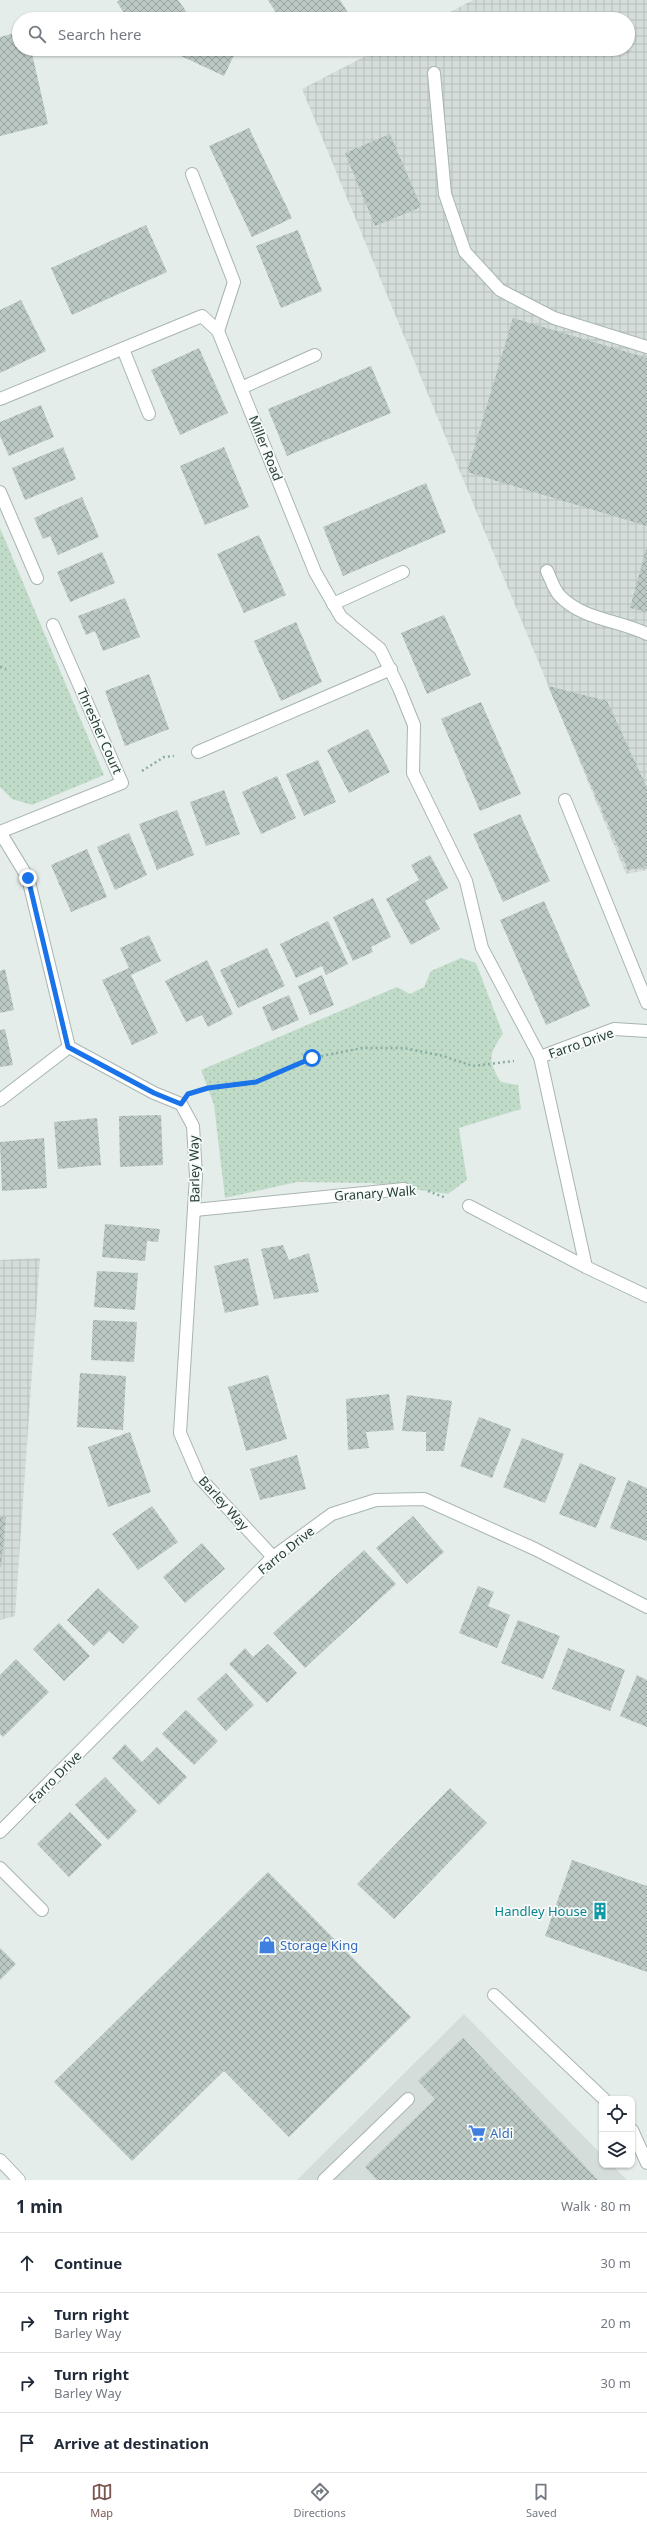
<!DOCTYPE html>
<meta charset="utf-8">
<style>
:root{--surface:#fff;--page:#f6f6f7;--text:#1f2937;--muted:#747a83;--line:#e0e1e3;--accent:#79564e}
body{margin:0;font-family:"Noto Sans",sans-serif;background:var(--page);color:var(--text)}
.controls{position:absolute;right:12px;bottom:12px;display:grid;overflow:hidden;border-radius:8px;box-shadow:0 1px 3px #0004}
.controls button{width:36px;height:36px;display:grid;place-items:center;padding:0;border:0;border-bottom:1px solid var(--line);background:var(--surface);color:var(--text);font:20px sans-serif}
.stop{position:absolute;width:12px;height:12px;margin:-9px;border:3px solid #1a73e8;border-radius:50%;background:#fff}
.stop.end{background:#1a73e8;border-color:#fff;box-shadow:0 1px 4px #0008}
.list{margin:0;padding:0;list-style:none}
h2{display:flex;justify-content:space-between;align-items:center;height:52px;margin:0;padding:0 16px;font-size:17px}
h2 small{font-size:13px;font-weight:400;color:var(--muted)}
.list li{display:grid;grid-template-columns:26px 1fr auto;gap:12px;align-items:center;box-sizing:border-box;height:60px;padding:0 16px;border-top:1px solid var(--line)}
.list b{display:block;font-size:15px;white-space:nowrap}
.list p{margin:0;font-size:13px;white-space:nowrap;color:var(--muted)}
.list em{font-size:13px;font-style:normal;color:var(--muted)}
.icon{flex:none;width:22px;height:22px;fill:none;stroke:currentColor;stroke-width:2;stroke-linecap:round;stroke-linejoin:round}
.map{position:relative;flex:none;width:647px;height:2180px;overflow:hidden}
.search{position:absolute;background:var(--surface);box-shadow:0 1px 3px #0004;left:12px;right:12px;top:12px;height:44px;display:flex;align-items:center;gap:10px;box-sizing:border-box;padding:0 14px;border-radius:22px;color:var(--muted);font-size:15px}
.sheet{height:292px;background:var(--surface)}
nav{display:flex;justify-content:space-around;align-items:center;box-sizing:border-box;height:56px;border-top:1px solid var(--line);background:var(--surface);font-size:11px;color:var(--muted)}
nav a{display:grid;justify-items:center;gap:2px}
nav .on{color:var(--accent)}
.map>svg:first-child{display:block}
</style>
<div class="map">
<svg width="647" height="2180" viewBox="0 0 647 2180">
<defs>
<pattern id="industrial-grid" width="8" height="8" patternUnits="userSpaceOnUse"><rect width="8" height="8" fill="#d4ddd9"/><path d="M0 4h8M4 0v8" fill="none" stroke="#b6bfbb"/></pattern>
<pattern id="grass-dots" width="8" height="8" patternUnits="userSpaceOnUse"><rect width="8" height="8" fill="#c0dcc9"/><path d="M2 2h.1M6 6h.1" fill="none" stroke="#a5bead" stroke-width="1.8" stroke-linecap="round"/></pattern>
<pattern id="building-cross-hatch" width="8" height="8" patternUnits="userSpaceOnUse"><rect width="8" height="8" fill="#bbc8c3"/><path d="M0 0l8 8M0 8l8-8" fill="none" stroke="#98a49f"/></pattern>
</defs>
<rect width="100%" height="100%" fill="#e5edea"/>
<path fill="#d4ddd9" d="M464,2014L602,2155V2165H612L627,2180H297Z"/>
<g fill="url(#industrial-grid)">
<path d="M473,0H647V870L626,874L302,89L379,49H628V19H437Z"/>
<path d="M40,1258L15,1616L0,1620V1260Z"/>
</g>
<g fill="url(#grass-dots)">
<path d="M0,528L104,775L32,805L12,799L0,787Z"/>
<path d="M461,958L476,963L503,1034C489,1054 487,1060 501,1082L518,1085L521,1109L459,1128L467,1180L448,1194L371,1183L297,1182L225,1198L214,1105L201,1070L397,987L410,994L424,987L431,971Z"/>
</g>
<g fill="url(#building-cross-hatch)">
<path d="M120,0H178L188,14L181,19H128L117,2Z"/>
<path d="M268,0H340L352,19H313L311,16L306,19H280Z"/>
<path d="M19,32V49H31L48,124L0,136V37Z"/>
<path d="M184,49H237L224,76L181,56Z"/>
<path d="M249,128L292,218L252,237L209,146Z"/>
<path d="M390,134L421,207L375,226L345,153Z"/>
<path d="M146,225L167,272L72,315L51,268Z"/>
<path d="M298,230L322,291L281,308L256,246Z"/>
<path d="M21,300L46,351L0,373V310Z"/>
<path d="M513,318L647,358V526L467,472Z"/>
<path d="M199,348L228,413L180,435L151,370Z"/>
<path d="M371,366L391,413L287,456L268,409Z"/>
<path d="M41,405L54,437L9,456L0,436V422Z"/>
<path d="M63,447L76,479L25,500L12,468Z"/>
<path d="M224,447L249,507L205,525L180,466Z"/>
<path d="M426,483L446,532L343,576L323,527Z"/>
<path d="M82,497L99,537L58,555L50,536L43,539L34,518Z"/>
<path d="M259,535L286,595L244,613L217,554Z"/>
<path d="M647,546V612L630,608Z"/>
<path d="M102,552L115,583L70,602L57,572Z"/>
<path d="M125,598L140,637L103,651L95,631L86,635L78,616Z"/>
<path d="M444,615L471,675L427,694L401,633Z"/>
<path d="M296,622L322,682L281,701L254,641Z"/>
<path d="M149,674L169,729L125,746L105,691Z"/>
<path d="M548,686L607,701L647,788V866L628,870Z"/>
<path d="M481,702L521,794L480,811L441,719Z"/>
<path d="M368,729L390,772L349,793L327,750Z"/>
<path d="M318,760L336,802L304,816L286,774Z"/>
<path d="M277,776L296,818L261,834L242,792Z"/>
<path d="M224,790L240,834L206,846L190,802Z"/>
<path d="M177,810L194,855L157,870L139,824Z"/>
<path d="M520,814L550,881L503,902L473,834Z"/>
<path d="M129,833L147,875L115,890L97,847Z"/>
<path d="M87,849L107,897L71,912L51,865Z"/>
<path d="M430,855L448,888L425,901L440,929L411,945L386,899L419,880L411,865Z"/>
<path d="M373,898L391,937L371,947L373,952L353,961L333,917Z"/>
<path d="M544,901L590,1006L546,1025L500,920Z"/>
<path d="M328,921L348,964L326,975L322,966L296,978L280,944Z"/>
<path d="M149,935L161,961L131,975L158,1033L132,1045L102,980L129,968L120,948Z"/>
<path d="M267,948L285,986L238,1008L220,970Z"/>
<path d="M207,960L233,1014L208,1027L202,1015L186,1022L165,981Z"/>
<path d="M5,969L14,1010L0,1013V971Z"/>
<path d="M322,975L334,1005L310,1015L298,986Z"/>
<path d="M289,995L299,1020L272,1031L262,1007Z"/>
<path d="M5,1029L13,1065L0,1067V1030Z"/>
<path d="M161,1115L163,1165L120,1167L119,1116Z"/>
<path d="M97,1118L101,1165L58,1169L54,1122Z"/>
<path d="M44,1138L47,1188L2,1191L0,1142Z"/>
<path d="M105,1224L160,1229L158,1242L147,1241L145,1261L102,1257Z"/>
<path d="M283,1245L289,1260L309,1253L319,1292L274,1299L261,1249Z"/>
<path d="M248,1258L259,1305L225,1313L214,1266Z"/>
<path d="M97,1271L138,1273L135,1310L94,1307Z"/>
<path d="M93,1320L137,1322L134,1362L91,1360Z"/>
<path d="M80,1373L126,1376L123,1430L77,1427Z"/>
<path d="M268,1375L287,1439L246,1451L228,1387Z"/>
<path d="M389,1394L394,1430L366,1432L369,1448L348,1450L346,1399Z"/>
<path d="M407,1395L452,1401L444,1451H426V1432L402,1431Z"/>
<path d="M479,1417L511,1429L492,1478L460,1466Z"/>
<path d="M130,1432L151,1492L108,1507L88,1447Z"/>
<path d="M522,1438L564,1454L545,1503L503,1487Z"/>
<path d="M297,1455L306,1489L260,1500L250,1469Z"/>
<path d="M580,1463L616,1478L596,1528L559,1514Z"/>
<path d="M628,1480L647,1488V1541L610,1528Z"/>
<path d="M152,1506L178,1542L138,1570L112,1534Z"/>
<path d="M413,1516L444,1552L407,1584L376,1548Z"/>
<path d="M0,1517H6L1,1567H0Z"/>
<path d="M202,1543L225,1569L185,1603L163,1577Z"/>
<path d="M364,1550L396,1584L305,1668L273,1633Z"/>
<path d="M478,1586L494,1592L488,1606L510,1615L497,1648L459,1633Z"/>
<path d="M98,1588L139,1627L123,1644L109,1631L94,1646L67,1620Z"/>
<path d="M518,1620L560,1636L543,1679L501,1663Z"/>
<path d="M59,1623L90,1656L64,1681L33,1649Z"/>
<path d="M268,1644L297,1673L267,1703L229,1664L245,1648L253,1657Z"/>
<path d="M568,1648L625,1670L610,1711L552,1689Z"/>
<path d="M16,1659L49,1692L3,1737L0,1734V1675Z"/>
<path d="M226,1673L254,1705L226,1731L197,1699Z"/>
<path d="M637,1675L647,1680V1727L620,1716Z"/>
<path d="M186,1710L218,1741L194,1765L162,1734Z"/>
<path d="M125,1744L142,1762L157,1747L187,1777L159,1805L112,1758Z"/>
<path d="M105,1777L137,1811L108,1840L75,1805Z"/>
<path d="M450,1788L487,1823L394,1919L357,1884Z"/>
<path d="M70,1812L102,1845L69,1877L37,1844Z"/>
<path d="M572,1860L647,1886V1972L545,1936Z"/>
<path d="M268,1872L411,2017L289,2137L224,2071L132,2161L54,2082Z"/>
<path d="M0,1948L16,1964L0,1980Z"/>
<path d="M463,2038L598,2180H377L365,2167L435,2099L418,2081Z"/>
</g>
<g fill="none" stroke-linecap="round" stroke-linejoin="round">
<g stroke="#a8b5b1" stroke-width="14">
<g id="minor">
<path d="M434,73L445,194L465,252L500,290L554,318L647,347"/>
<path d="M192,174L234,282L218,331"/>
<path d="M123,349L149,414"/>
<path d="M241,388L315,355"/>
<path d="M0,399L202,316L218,331L315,572L341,617L380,649L399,688L414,725L413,773L466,881L482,948L540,1057L586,1267L469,1206"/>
<path d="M0,492L37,578"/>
<path d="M547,571C551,579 554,590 560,596C583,620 619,620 647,634"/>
<path d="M333,604L403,572"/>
<path d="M198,752L391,669"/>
<path d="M565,800L647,1003"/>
<path d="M0,832L28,878L69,1047L154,1093L181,1104L193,1126L196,1176L180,1433L199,1477L273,1557"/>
<path d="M0,832L122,783L53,625"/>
<path d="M540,1057L614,1029L647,1031"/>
<path d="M0,1100L69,1047"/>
<path d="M195,1210L404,1189"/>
<path d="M586,1267L647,1296"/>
<path d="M0,1832L273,1557L332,1514L376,1500L424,1499L535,1549L647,1607"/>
<path d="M0,1868L42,1910"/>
<path d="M494,1995L604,2099"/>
<path d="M632,2130L647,2163"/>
<path d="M0,2160L19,2180"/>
<path d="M324,2180L408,2099"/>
</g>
</g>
<g stroke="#88aea3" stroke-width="2.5" stroke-dasharray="2 3" stroke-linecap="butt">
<path d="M0,667L6,669"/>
<path d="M142,771L164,757L174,756"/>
<path d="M202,1090L255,1082L312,1058L362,1048H404L443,1056L473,1066L514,1061"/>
<path d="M428,1191L446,1198"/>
</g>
<use href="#minor" stroke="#fff" stroke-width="12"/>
</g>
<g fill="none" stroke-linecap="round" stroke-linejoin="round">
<path stroke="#1a73e8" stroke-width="5" d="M28,878L68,1047L154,1093L181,1104L188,1094L208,1088L256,1082L312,1058"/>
</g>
<defs>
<g id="building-bare" transform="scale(1.38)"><path d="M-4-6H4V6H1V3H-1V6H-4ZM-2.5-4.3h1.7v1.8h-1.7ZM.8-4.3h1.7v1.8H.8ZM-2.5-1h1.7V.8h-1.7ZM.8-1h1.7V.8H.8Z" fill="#0f9aa8" stroke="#f6faf8" stroke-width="2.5" paint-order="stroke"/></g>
<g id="shop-bare" transform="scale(1.38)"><path d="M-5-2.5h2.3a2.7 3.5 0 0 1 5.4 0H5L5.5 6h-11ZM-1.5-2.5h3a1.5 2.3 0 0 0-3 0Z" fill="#3f7fe0" stroke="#f6faf8" stroke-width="2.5" paint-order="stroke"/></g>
<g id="supermarket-bare" transform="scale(1.38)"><path d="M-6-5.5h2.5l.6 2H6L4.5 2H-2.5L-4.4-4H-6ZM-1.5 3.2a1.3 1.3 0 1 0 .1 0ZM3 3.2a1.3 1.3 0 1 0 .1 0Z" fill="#3f7fe0" stroke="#f6faf8" stroke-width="2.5" paint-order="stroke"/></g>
</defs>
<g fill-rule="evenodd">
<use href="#building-bare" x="600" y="1911"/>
<use href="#shop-bare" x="267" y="1945"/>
<use href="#supermarket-bare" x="477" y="2133"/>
</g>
<g text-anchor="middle" stroke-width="3.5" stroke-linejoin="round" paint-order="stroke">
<g font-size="13" fill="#263e38" stroke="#f6faf8">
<text transform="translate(266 448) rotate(68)" y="5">Miller Road</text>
<text transform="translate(100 731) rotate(66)" y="5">Thresher Court</text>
<text transform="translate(581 1043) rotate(-19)" y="5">Farro Drive</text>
<text transform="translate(194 1169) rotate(-91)" y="5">Barley Way</text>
<text transform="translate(375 1193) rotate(-4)" y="5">Granary Walk</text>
<text transform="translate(224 1503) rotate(48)" y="5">Barley Way</text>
<text transform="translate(286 1550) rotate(-39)" y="5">Farro Drive</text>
<text transform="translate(55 1777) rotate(-45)" y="5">Farro Drive</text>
</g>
<g font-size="13" fill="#0d838f" stroke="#f6faf8" text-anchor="end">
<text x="587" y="1916">Handley House</text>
</g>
<g font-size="13" fill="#366cbe" stroke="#f6faf8" text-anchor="start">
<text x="280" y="1950">Storage King</text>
<text x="490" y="2138">Aldi</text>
</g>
</g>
</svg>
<div class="controls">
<button><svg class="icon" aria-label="locate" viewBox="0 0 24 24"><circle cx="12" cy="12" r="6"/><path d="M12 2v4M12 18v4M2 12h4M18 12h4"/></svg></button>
<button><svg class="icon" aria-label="layers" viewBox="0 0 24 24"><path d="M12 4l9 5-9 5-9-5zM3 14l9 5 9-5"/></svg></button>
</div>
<div class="stop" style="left:312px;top:1058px"></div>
<div class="stop end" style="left:28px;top:878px"></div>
<div class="search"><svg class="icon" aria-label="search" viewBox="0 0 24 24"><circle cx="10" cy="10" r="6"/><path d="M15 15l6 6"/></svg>Search here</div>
</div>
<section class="sheet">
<h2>1 min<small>Walk · 80 m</small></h2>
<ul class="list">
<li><svg class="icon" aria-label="ahead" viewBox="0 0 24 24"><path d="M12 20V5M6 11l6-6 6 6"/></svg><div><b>Continue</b></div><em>30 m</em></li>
<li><svg class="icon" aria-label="right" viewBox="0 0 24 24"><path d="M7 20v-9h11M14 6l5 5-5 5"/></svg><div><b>Turn right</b><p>Barley Way</p></div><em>20 m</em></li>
<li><svg class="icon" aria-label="right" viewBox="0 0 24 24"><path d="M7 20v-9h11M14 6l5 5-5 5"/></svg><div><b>Turn right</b><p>Barley Way</p></div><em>30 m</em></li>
<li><svg class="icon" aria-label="arrive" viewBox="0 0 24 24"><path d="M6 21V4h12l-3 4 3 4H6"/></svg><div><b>Arrive at destination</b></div></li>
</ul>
</section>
<nav>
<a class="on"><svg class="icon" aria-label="map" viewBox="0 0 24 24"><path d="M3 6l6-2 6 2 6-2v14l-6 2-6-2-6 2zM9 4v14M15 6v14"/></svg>Map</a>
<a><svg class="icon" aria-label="directions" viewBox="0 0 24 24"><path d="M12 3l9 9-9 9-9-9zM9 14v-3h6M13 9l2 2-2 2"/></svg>Directions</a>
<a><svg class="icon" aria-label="saved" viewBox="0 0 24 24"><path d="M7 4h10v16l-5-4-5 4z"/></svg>Saved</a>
</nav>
